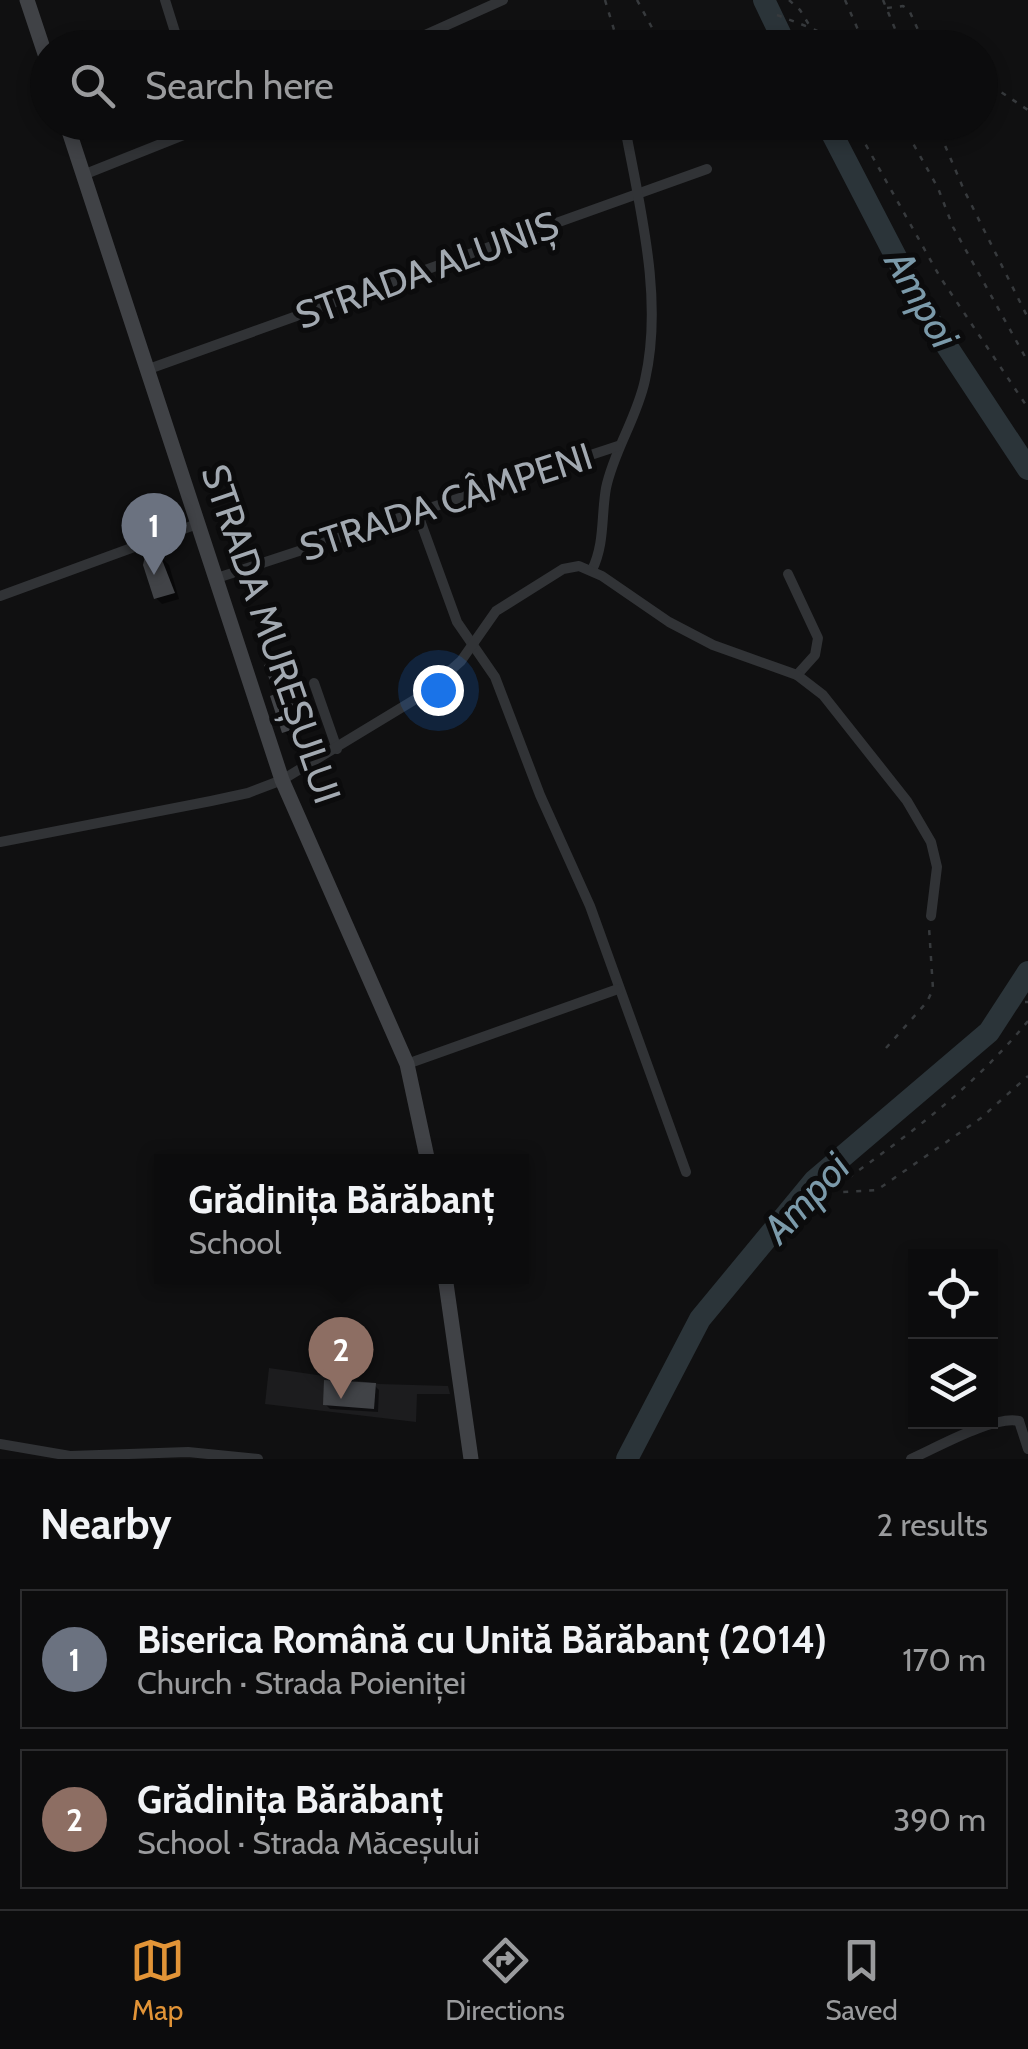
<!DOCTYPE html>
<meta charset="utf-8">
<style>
:root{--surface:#0c0c0d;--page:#151516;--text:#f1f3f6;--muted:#9a9b9d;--line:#2c2c2e;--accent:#e29437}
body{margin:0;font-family:Cabin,sans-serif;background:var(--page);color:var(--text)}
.controls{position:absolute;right:30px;bottom:30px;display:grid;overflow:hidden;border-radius:0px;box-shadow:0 5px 15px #0003}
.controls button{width:90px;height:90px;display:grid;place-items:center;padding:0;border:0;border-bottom:2px solid var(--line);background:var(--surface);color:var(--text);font:50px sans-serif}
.you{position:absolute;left:438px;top:690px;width:35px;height:35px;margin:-25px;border:8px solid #fff;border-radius:50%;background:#1a73e8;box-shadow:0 0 0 15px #1a73e833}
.badge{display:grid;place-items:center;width:65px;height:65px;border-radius:50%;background:var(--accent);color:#fff;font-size:32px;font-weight:700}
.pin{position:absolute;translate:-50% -82px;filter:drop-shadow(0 2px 5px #0008)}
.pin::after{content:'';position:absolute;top:52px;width:35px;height:30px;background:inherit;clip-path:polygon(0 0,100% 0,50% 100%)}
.popup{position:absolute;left:154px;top:1154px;width:375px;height:130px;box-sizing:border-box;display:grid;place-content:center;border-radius:0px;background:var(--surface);filter:drop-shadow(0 2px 8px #0005);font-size:32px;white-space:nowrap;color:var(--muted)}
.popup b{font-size:38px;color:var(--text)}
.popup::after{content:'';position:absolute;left:50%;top:100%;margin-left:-20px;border:20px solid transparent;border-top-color:var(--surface)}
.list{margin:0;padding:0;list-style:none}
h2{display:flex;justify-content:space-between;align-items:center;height:130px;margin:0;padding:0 40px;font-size:42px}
h2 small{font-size:32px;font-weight:400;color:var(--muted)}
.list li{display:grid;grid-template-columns:65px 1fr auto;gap:30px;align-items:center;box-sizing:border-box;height:140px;margin:0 20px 20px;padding:0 20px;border:2px solid var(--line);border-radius:0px}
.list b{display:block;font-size:38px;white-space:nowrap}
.list p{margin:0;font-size:32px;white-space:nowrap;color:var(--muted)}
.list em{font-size:32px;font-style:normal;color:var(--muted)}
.icon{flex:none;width:55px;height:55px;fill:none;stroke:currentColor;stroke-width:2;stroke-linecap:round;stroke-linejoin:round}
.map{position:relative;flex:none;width:1028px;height:1459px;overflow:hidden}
.search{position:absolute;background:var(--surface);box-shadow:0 5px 15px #0003;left:30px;right:30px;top:30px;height:110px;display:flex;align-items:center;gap:25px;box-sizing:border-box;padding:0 35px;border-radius:55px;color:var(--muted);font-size:38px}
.sheet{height:450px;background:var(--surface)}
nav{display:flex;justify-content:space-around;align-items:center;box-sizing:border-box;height:140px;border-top:2px solid var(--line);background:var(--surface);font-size:28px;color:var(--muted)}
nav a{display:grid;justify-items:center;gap:5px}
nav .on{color:var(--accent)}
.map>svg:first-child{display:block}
</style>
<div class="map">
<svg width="1028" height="1459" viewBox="0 0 1028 1459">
<rect width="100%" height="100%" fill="#101011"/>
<path fill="#1c1c1e" d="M269,1368L379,1384L448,1386L450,1394H417L416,1422L265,1404Z"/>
<g fill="#0007">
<path d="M159,555L169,565L179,599L162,604L156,598Z"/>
<path d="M282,661L295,690L300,689L304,692L315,727L288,736L285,732L278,696Z"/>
<path d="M521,1222L526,1225V1233L521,1234Z"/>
<path d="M521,1259L527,1277V1282L521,1275Z"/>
<path d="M467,1276H493V1278L470,1282Z"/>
<path d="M375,1386L379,1390L378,1412L330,1409L325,1404Z"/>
</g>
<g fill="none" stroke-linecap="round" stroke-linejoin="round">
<g stroke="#2b3439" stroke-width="22">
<path d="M764,0L787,48"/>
<path d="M826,122L925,313L1028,469"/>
<path d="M627,1459L700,1319L814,1181L989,1032L1028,972"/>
</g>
</g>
<g fill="#414347">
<path d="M159,552L175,593L154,599L143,565L145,556Z"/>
<path d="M283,659L293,688L300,686L313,723L282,733L270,696L275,694L264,665Z"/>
<path d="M324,1380L376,1383L374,1409L323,1405Z"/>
</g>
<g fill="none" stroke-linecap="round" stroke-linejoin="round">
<g stroke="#373a3d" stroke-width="2.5" stroke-dasharray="5 8" stroke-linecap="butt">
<path d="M605,0L615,33L613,48"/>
<path d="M637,0L663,48"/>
<path d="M789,0L800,10L811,28L853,48"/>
<path d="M845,0L866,48"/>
<path d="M883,0L903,48"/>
<path d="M887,8L903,6L909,10L919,32L937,48"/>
<path d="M777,15L811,28L819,48"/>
<path d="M980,78L1028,110"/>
<path d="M853,122L940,277L1028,408"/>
<path d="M901,122L938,188L953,227L1028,362"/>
<path d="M935,122L964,190L1028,318"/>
<path d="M1025,1002H1028"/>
<path d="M1028,1021C974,1087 910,1134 841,1183L839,1189L842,1192L877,1190L981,1118L1028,1076"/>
<path d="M886,1048L927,1002L933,989L929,927"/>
</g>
<g stroke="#313336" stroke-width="10">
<path d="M165,0L180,48"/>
<path d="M396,48L503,0"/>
<path d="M83,175L216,122"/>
<path d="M146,370L707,169"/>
<path d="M417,512L457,622L495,677L540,795L590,906L686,1172"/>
<path d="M592,570C605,543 601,517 606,488C614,450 637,418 645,380C664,297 639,205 624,122"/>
<path d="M788,574L818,638L815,655L797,675"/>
<path d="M217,578L618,446"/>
<path d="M0,596L197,524"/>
<path d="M314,683L337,749"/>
<path d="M0,842L211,801L248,793L282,780L424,694L461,661L496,611L563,569L579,566L602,576L669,622L713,645L797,675L823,695L907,801L931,842L937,867L931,916"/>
<path d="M407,1064L618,989"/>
<path d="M1019,1421L1028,1449"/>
<path d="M0,1444L70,1456L188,1452L258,1459"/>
<path d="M911,1459C936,1448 994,1415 1019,1421"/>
</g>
<g stroke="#404246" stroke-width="15">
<path d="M27,0L48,63"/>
<path d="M66,122L282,780L407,1064L428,1162"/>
<path d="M445,1276L471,1459"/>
</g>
</g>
<g text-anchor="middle" stroke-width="10" stroke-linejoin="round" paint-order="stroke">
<g font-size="38" fill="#a2a9b1" stroke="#0b0b0c">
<text transform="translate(427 270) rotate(-20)" y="13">STRADA ALUNIȘ</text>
<text transform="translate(446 502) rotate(-18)" y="13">STRADA CÂMPENI</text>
<text transform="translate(271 634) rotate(71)" y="13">STRADA MUREȘULUI</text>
</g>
<g font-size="40" font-style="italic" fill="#7b9aaa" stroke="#0b0b0c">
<text transform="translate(922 299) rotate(60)" y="14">Ampoi</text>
<text transform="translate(806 1198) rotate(-47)" y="14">Ampoi</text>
</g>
</g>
</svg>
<div class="controls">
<button><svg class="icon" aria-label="locate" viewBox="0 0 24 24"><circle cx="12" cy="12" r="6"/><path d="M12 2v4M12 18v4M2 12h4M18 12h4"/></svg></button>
<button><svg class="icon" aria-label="layers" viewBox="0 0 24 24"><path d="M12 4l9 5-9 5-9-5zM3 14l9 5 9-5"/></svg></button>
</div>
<div class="you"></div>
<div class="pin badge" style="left:154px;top:575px;background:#6b7280">1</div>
<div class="pin badge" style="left:341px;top:1399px;background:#8d6e63">2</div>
<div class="popup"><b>Grădinița Bărăbanț</b>School</div>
<div class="search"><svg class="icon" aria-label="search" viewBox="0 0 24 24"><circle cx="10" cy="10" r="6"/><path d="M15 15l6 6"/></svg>Search here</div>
</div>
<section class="sheet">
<h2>Nearby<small>2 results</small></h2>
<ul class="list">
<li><span class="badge" style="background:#6b7280">1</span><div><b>Biserica Română cu Unită Bărăbanț (2014)</b><p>Church · Strada Poieniței</p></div><em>170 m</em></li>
<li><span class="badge" style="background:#8d6e63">2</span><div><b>Grădinița Bărăbanț</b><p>School · Strada Măceșului</p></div><em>390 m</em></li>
</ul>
</section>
<nav>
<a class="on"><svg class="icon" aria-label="map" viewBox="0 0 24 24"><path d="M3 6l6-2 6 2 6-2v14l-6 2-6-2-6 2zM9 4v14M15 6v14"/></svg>Map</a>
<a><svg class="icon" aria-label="directions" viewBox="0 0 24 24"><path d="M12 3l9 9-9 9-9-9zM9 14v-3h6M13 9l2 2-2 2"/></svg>Directions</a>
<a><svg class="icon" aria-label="saved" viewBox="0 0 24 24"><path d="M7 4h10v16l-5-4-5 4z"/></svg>Saved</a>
</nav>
